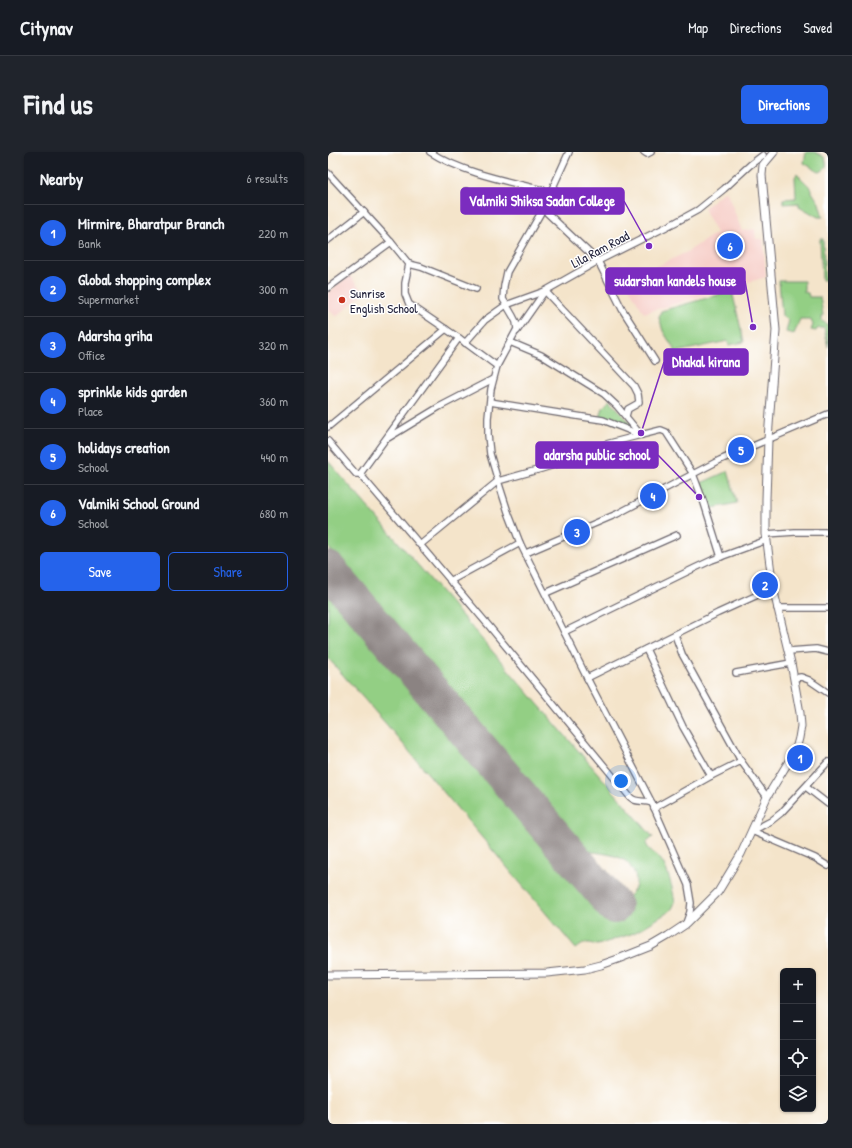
<!DOCTYPE html>
<meta charset="utf-8">
<style>
:root{--surface:#171b24;--page:#20242c;--text:#f1f3f6;--muted:#9ea1a6;--line:#363941;--accent:#2563eb}
body{margin:0;font-family:"Patrick Hand",sans-serif;background:var(--page);color:var(--text)}
.controls{position:absolute;right:12px;bottom:12px;display:grid;overflow:hidden;border-radius:6px;box-shadow:0 1px 3px #0004}
.controls button{width:36px;height:36px;display:grid;place-items:center;padding:0;border:0;border-bottom:1px solid var(--line);background:var(--surface);color:var(--text);font:20px sans-serif}
.you{position:absolute;left:293px;top:629px;width:14px;height:14px;margin:-10px;border:3px solid #fff;border-radius:50%;background:#1a73e8;box-shadow:0 0 0 6px #1a73e833}
.badge{display:grid;place-items:center;width:26px;height:26px;border-radius:50%;background:var(--accent);color:#fff;font-size:13px;font-weight:700}
.pin{position:absolute;translate:-50% -50%;border:2px solid #fff;box-shadow:0 1px 4px #0006}
.list{margin:0;padding:0;list-style:none}
h2{display:flex;justify-content:space-between;align-items:center;height:52px;margin:0;padding:0 16px;font-size:17px}
h2 small{font-size:13px;font-weight:400;color:var(--muted)}
.list li{display:grid;grid-template-columns:26px 1fr auto;gap:12px;align-items:center;box-sizing:border-box;height:56px;padding:0 16px;border-top:1px solid var(--line)}
.list b{display:block;font-size:15px;white-space:nowrap}
.list p{margin:0;font-size:13px;white-space:nowrap;color:var(--muted)}
.list em{font-size:13px;font-style:normal;color:var(--muted)}
.actions{display:flex;gap:8px;padding:12px 16px}
.actions a{flex:1;padding:9px 0;border:1px solid var(--accent);border-radius:6px;text-align:center;font-size:14px;color:var(--accent)}
.actions .main{background:var(--accent);color:#fff}
.icon{flex:none;width:22px;height:22px;fill:none;stroke:currentColor;stroke-width:2;stroke-linecap:round;stroke-linejoin:round}
.map{position:relative;flex:none;width:500px;height:972px;overflow:hidden;border-radius:6px}
header{display:flex;align-items:center;gap:24px;box-sizing:border-box;height:56px;padding:0 20px;background:var(--surface);border-bottom:1px solid var(--line)}
header strong{font-size:19px}
nav{display:flex;gap:22px;margin-inline-start:auto;font-size:14px}
.intro{display:flex;align-items:center;justify-content:space-between;box-sizing:border-box;height:96px;padding:0 24px}
h1{margin:0;font-size:28px}
.button{padding:10px 18px;border-radius:6px;background:var(--accent);color:#fff;font-size:14px;font-weight:700}
main{display:flex;gap:24px;padding:0 24px}
aside{flex:1;background:var(--surface);border-radius:6px;box-shadow:0 1px 3px #0004}
.map>svg:first-child{display:block}
</style>
<header>
<strong>Citynav</strong>
<nav><a>Map</a><a>Directions</a><a>Saved</a></nav>
</header>
<div class="intro"><h1>Find us</h1><a class="button">Directions</a></div>
<main>
<aside>
<h2>Nearby<small>6 results</small></h2>
<ul class="list">
<li><span class="badge">1</span><div><b>Mirmire, Bharatpur Branch</b><p>Bank</p></div><em>220 m</em></li>
<li><span class="badge">2</span><div><b>Global shopping complex</b><p>Supermarket</p></div><em>300 m</em></li>
<li><span class="badge">3</span><div><b>Adarsha griha</b><p>Office</p></div><em>320 m</em></li>
<li><span class="badge">4</span><div><b>sprinkle kids garden</b><p>Place</p></div><em>360 m</em></li>
<li><span class="badge">5</span><div><b>holidays creation</b><p>School</p></div><em>440 m</em></li>
<li><span class="badge">6</span><div><b>Valmiki School Ground</b><p>School</p></div><em>680 m</em></li>
</ul>
<div class="actions"><a class="main">Save</a><a>Share</a></div>
</aside>
<div class="map">
<svg width="500" height="972" viewBox="0 0 500 972">
<rect width="100%" height="100%" fill="#fff"/>
<filter id="ink" filterUnits="userSpaceOnUse"><feTurbulence type="fractalNoise" baseFrequency=".025" numOctaves="2"/><feDisplacementMap in="SourceGraphic" scale="8" xChannelSelector="R" yChannelSelector="G"/><feConvolveMatrix kernelMatrix="1 2 1 2 8 2 1 2 1" color-interpolation-filters="sRGB"/></filter>
<filter id="wash" filterUnits="userSpaceOnUse"><feTurbulence type="fractalNoise" baseFrequency=".012" numOctaves="4" result="noise"/><feDisplacementMap in="SourceGraphic" scale="16" xChannelSelector="R" yChannelSelector="G"/><feGaussianBlur stdDeviation="0.9" result="paint"/><feColorMatrix in="noise" values="0 0 0 0 0 0 0 0 0 0 0 0 0 0 0 0 0 1.4 0 .05"/><feComposite in="paint" operator="in"/></filter>
<g filter="url(#wash)">
<rect width="100%" height="100%" fill="#f4e4ca"/>
<g fill="#f7d0ca">
<path d="M398,38L414,79L427,77L428,87H435L438,125L316,161L297,129L359,100L388,81L376,56Z"/>
<path d="M21,123L36,141L8,165L0,156V141Z"/>
</g>
<g fill="#93cf84" stroke="#5a7860">
<path d="M478,0H487L496,5C500,12 499,18 491,20L476,11Z"/>
<path d="M469,22L484,37V40L491,51L495,65H490L471,54V51L455,52V47L468,46L467,25Z"/>
<path d="M492,87H495L497,128H494Z"/>
<path d="M451,129H476V140L480,141L481,145H492L495,163L494,165V169L500,173V195L496,176H490L488,179L483,178L485,173L483,167H472L466,182L458,180L461,168L454,164Z"/>
<path d="M404,139L416,190L401,193L400,189L348,200L335,179L331,166L333,159Z"/>
<path d="M282,248L308,278L272,266L275,255Z"/>
<path d="M0,309L324,684L325,685L318,691C320,699 328,701 333,708C340,717 345,738 347,750L345,755L342,759L306,781L270,793C266,793 264,791 261,791C256,790 251,795 248,797L59,573L0,506V436L7,440L280,761C285,758 290,753 295,749C306,740 313,732 304,717C302,714 300,710 296,708C287,702 270,701 259,699L0,395Z"/>
<path d="M400,319L409,351L380,357L373,331Z"/>
</g>
<g fill="none" stroke-linecap="round" stroke-linejoin="round">
<path stroke="#8b8382" stroke-width="14" d="M0,423L6,425L11,430"/>
<path stroke="#8b8382" stroke-width="36" d="M0,417L286,754"/>
</g>
</g>
<g filter="url(#ink)">
<g fill="none" stroke-linecap="round" stroke-linejoin="round">
<g stroke="#6c666d" stroke-width="8">
<g id="minor">
<path d="M102,0C136,22 184,30 223,40"/>
<path d="M241,0L215,57L179,120L176,134L175,147L185,164L188,170L189,177L169,214L163,237L160,266V283L162,302L170,329L180,360L192,391L259,526L324,651L360,733L363,751L362,760L358,771"/>
<path d="M316,0L319,2L323,0"/>
<path d="M0,21L63,90L81,112L77,131V142L81,152L131,186L169,214"/>
<path d="M138,39L161,47L215,57L270,109L294,157L327,209"/>
<path d="M0,88L36,60"/>
<path d="M81,112L93,115L148,137"/>
<path d="M0,136L63,90"/>
<path d="M189,179L217,139L270,109L348,70L370,58L396,37L422,13L435,3"/>
<path d="M182,190L213,203L276,242L289,254L313,283L333,278L338,280L365,322L392,308L500,262"/>
<path d="M137,191L157,168L178,153L217,139L306,234L310,242L311,250L309,252L300,257L298,264"/>
<path d="M162,250L255,265L275,268L313,283"/>
<path d="M0,275L118,177"/>
<path d="M60,286L111,255L165,227"/>
<path d="M0,289L28,322H32L161,474L302,645C309,652 316,647 324,651"/>
<path d="M32,322L131,186"/>
<path d="M438,382L467,380H500"/>
<path d="M92,393L170,329L213,317L255,304L272,294L282,291L313,283"/>
<path d="M198,401L289,362L365,322L376,351L393,405"/>
<path d="M122,429L192,391"/>
<path d="M218,441L349,383"/>
<path d="M449,456H500"/>
<path d="M236,480L367,416L384,408L439,388"/>
<path d="M347,483L354,502L413,609"/>
<path d="M318,497L355,575L383,624"/>
<path d="M461,499L488,497L500,500"/>
<path d="M408,521L463,511"/>
<path d="M259,526L390,461L445,436"/>
<path d="M466,526L473,525L481,528L500,541"/>
<path d="M478,635L500,652"/>
<path d="M326,656L383,624L413,609L439,645"/>
<path d="M424,679L443,669L453,661L500,610"/>
<path d="M424,679L487,706L500,714"/>
</g>
</g>
<g stroke="#6c666d" stroke-width="9">
<path id="major" d="M0,823L219,821L257,817L273,813L290,807L323,794L340,784L358,772L390,740L413,702L439,645L461,609L468,597L471,586L473,574L472,561L463,511L445,436L438,382V347L440,287L448,178L434,23L435,13L446,0"/>
</g>
<use href="#minor" stroke="#fff" stroke-width="5.5"/>
<use href="#major" stroke="#fff" stroke-width="7"/>
</g>
</g>
<circle fill="#c8321e" stroke="#fff" stroke-width="1.5" cx="14" cy="148" r="4"/>
<g text-anchor="middle" stroke-width="3" stroke-linejoin="round" paint-order="stroke">
<g font-size="13" fill="#22223b" stroke="#fff">
<text transform="translate(272 97) rotate(-28)" y="5">Lila Ram Road</text>
</g>
<g font-size="13" fill="#22223b" stroke="#fff" text-anchor="start">
<text x="22" y="146">Sunrise<tspan x="22" dy="15">English School</tspan></text>
</g>
</g>
<path fill="none" stroke="#7b2cbf" stroke-width="1.5" d="M321 94L296 49M425 175L417 129M313 281L336 210M371 345L330 303"/>
<g fill="#7b2cbf" stroke="#fff" stroke-width="1.5">
<circle cx="321" cy="94" r="4"/>
<circle cx="425" cy="175" r="4"/>
<circle cx="313" cy="281" r="4"/>
<circle cx="371" cy="345" r="4"/>
</g>
<g fill="#7b2cbf" stroke="#7b2cbf" stroke-width="1.5">
<rect x="133" y="36" width="163" height="26" rx="4"/>
<rect x="278" y="116" width="139" height="26" rx="4"/>
<rect x="336" y="197" width="84" height="26" rx="4"/>
<rect x="208" y="290" width="122" height="26" rx="4"/>
</g>
<g font-size="14" text-anchor="middle" font-weight="bold" fill="#fff">
<text x="214" y="54">Valmiki Shiksa Sadan College</text>
<text x="347" y="134">sudarshan kandels house</text>
<text x="378" y="215">Dhakal kirana</text>
<text x="269" y="308">adarsha public school</text>
</g>
</svg>
<div class="controls">
<button>+</button>
<button>−</button>
<button><svg class="icon" aria-label="locate" viewBox="0 0 24 24"><circle cx="12" cy="12" r="6"/><path d="M12 2v4M12 18v4M2 12h4M18 12h4"/></svg></button>
<button><svg class="icon" aria-label="layers" viewBox="0 0 24 24"><path d="M12 4l9 5-9 5-9-5zM3 14l9 5 9-5"/></svg></button>
</div>
<div class="you"></div>
<div class="pin badge" style="left:472px;top:606px">1</div>
<div class="pin badge" style="left:437px;top:433px">2</div>
<div class="pin badge" style="left:249px;top:380px">3</div>
<div class="pin badge" style="left:325px;top:344px">4</div>
<div class="pin badge" style="left:413px;top:298px">5</div>
<div class="pin badge" style="left:402px;top:94px">6</div>
</div>
</main>
